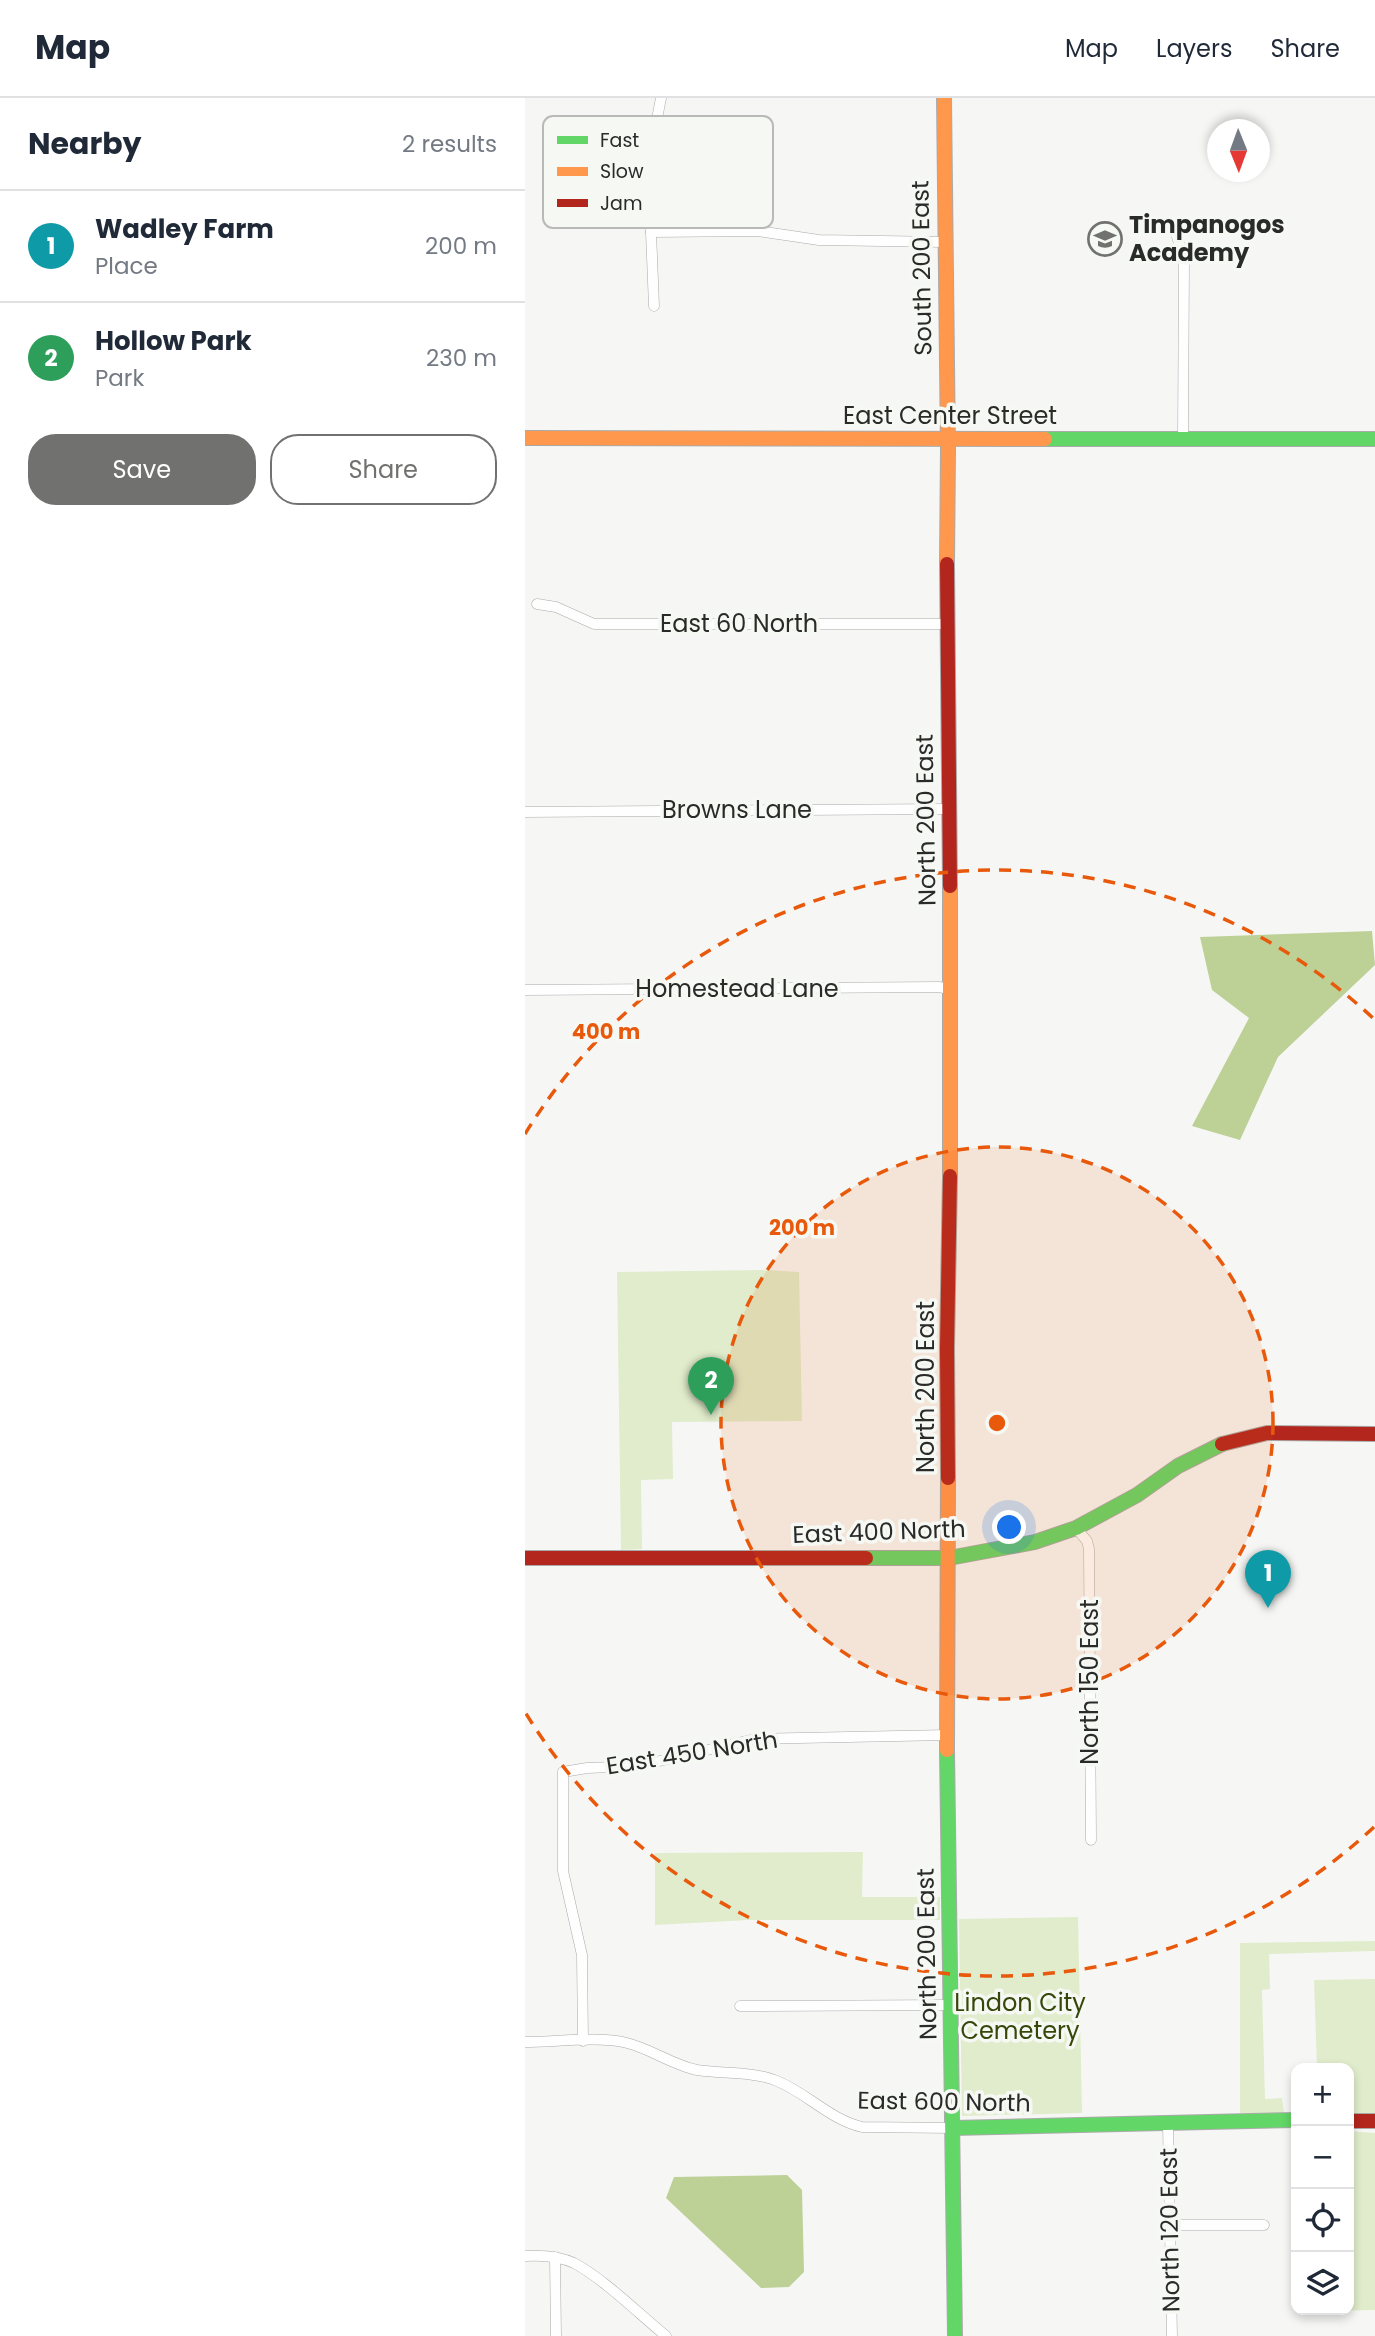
<!DOCTYPE html>
<meta charset="utf-8">
<style>
:root{--surface:#fff;--page:#f2f2f3;--text:#1f2937;--muted:#747a83;--line:#e0e1e3;--accent:#717270}
body{margin:0;font-family:Poppins,sans-serif;background:var(--page);color:var(--text)}
.controls{position:absolute;right:21px;bottom:21px;display:grid;overflow:hidden;border-radius:14px;box-shadow:0 4px 10px #0003}
.controls button{width:63px;height:63px;display:grid;place-items:center;padding:0;border:0;border-bottom:2px solid var(--line);background:var(--surface);color:var(--text);font:35px sans-serif}
.compass{position:absolute;left:682px;top:21px;width:63px;height:63px;border-radius:50%;background:var(--surface);box-shadow:0 4px 10px #0003;rotate:179deg}
.you{position:absolute;left:485px;top:1430px;width:24px;height:24px;margin:-18px;border:5px solid #fff;border-radius:50%;background:#1a73e8;box-shadow:0 0 0 10px #1a73e833}
.badge{display:grid;place-items:center;width:46px;height:46px;border-radius:50%;background:var(--accent);color:#fff;font-size:23px;font-weight:700}
.pin{position:absolute;translate:-50% -58px;filter:drop-shadow(0 2px 4px #0008)}
.pin::after{content:'';position:absolute;top:37px;width:24px;height:21px;background:inherit;clip-path:polygon(0 0,100% 0,50% 100%)}
.list{margin:0;padding:0;list-style:none}
h2{display:flex;justify-content:space-between;align-items:center;height:91px;margin:0;padding:0 28px;font-size:30px}
h2 small{font-size:23px;font-weight:400;color:var(--muted)}
.list li{display:grid;grid-template-columns:46px 1fr auto;gap:21px;align-items:center;box-sizing:border-box;height:112px;padding:0 28px;border-top:2px solid var(--line)}
.list b{display:block;font-size:26px;white-space:nowrap}
.list p{margin:0;font-size:23px;white-space:nowrap;color:var(--muted)}
.list em{font-size:23px;font-style:normal;color:var(--muted)}
.actions{display:flex;gap:14px;padding:21px 28px}
.actions a{flex:1;padding:16px 0;border:2px solid var(--accent);border-radius:28px;text-align:center;font-size:24px;color:var(--accent)}
.actions .main{background:var(--accent);color:#fff}
.icon{flex:none;width:38px;height:38px;fill:none;stroke:currentColor;stroke-width:2;stroke-linecap:round;stroke-linejoin:round}
.map{position:relative;flex:none;width:850px;height:2238px;overflow:hidden}
header{display:flex;align-items:center;gap:42px;box-sizing:border-box;height:98px;padding:0 35px;background:var(--surface);border-bottom:2px solid var(--line)}
header strong{font-size:33px}
nav{display:flex;gap:38px;margin-inline-start:auto;font-size:24px}
main{display:flex}
aside{flex:1;background:var(--surface)}
.map>svg:first-child{display:block}
</style>
<header>
<strong>Map</strong>
<nav><a>Map</a><a>Layers</a><a>Share</a></nav>
</header>
<main>
<aside>
<h2>Nearby<small>2 results</small></h2>
<ul class="list">
<li><span class="badge" style="background:#0f9aa8">1</span><div><b>Wadley Farm</b><p>Place</p></div><em>200 m</em></li>
<li><span class="badge" style="background:#2e9e5b">2</span><div><b>Hollow Park</b><p>Park</p></div><em>230 m</em></li>
</ul>
<div class="actions"><a class="main">Save</a><a>Share</a></div>
</aside>
<div class="map">
<svg width="850" height="2238" viewBox="0 0 850 2238">
<rect width="100%" height="100%" fill="#f6f7f5"/>
<g fill="#e0eccb">
<path d="M242,1172L274,1174L277,1323L147,1324L148,1381L116,1382L117,1451L96,1452L92,1174Z"/>
<path d="M338,1754L337,1799H415V1822H224L130,1827V1755Z"/>
<path d="M553,1819L557,2015L437,2018L434,1821Z"/>
<path d="M850,1843V1853L744,1856L745,1891L737,1892L740,2001L757,2000L759,2015H715V1845Z"/>
<path d="M850,1881V2016L824,2015V1970H792L789,1882Z"/>
<path d="M824,2033L850,2035V2212L803,2213L824,2212Z"/>
</g>
<g fill="#bdd096">
<path d="M847,833L850,867L753,959L715,1042L667,1028L724,920L687,892L675,839Z"/>
<path d="M262,2077L277,2092L279,2174L264,2189L236,2190L141,2100L149,2079Z"/>
</g>
<g fill="none" stroke-linecap="round" stroke-linejoin="round">
<g stroke="#aaaba9" stroke-width="11">
<g id="street">
<path d="M126,134L233,133L294,142L419,144"/>
<path d="M651,135L659,162L658,341"/>
<path d="M129,208L126,134L129,36L136,0"/>
<path d="M12,506L31,509L69,526H421"/>
<path d="M0,714L423,711"/>
<path d="M0,892L414,889L424,891"/>
<path d="M551,1430L562,1443L564,1451L566,1742"/>
<path d="M215,1908L426,1907"/>
<path d="M58,1943L57,1857L38,1773V1674L62,1670L113,1668L230,1641L422,1637"/>
<path d="M0,1944C29,1944 74,1938 102,1945C126,1951 148,1967 172,1972C199,1976 227,1973 252,1983C282,1995 304,2021 337,2029L428,2030"/>
<path d="M643,2026L647,2238"/>
<path d="M645,2127H739"/>
<path d="M0,2158C16,2157 34,2158 49,2165C79,2181 114,2216 141,2238"/>
<path d="M30,2159L31,2238"/>
</g>
</g>
<g stroke="#aaaba9" stroke-width="16">
<g id="fast">
<path d="M520,341H850"/>
<path d="M341,1460H424L510,1444L551,1430L612,1397L653,1368L697,1346"/>
<path d="M422,1652L430,2238"/>
<path d="M428,2030L771,2022"/>
</g>
</g>
<g stroke="#aaaba9" stroke-width="16">
<g id="slow">
<path d="M419,0L423,352L422,466"/>
<path d="M0,340L520,341"/>
<path d="M425,788V1078"/>
<path d="M422,1652L423,1380"/>
</g>
</g>
<g stroke="#aaaba9" stroke-width="16">
<g id="jam">
<path d="M422,466L425,788"/>
<path d="M697,1346L742,1335L850,1336"/>
<path d="M423,1380L422,1250L425,1078"/>
<path d="M0,1460H341"/>
<path d="M824,2023H850"/>
</g>
</g>
<use href="#street" stroke="#fefefe" stroke-width="10"/>
<use href="#fast" stroke="#63d668" stroke-width="14"/>
<use href="#slow" stroke="#ff974d" stroke-width="14"/>
<use href="#jam" stroke="#b3261e" stroke-width="14"/>
</g>
<circle cx="472" cy="1325" r="276" fill="#e8590c" fill-opacity=".12"/>
<g fill="none" stroke="#e8590c" stroke-width="3.5" stroke-dasharray="12 9">
<circle cx="472" cy="1325" r="276"/>
<path d="M849 1729A553 553 0 0 1 0 1614M0 1036A553 553 0 0 1 849 921"/>
</g>
<defs>
<g id="school-ring" transform="scale(1.75)"><circle r="9.5" fill="#f6f8f4" stroke="#717270" stroke-width="1.5"/><path d="M0-5L7-2L0 1L-7-2ZM-4 1L0 2.5L4 1V4Q0 6-4 4Z" fill="#717270"/></g>
</defs>
<g fill-rule="evenodd">
<use href="#school-ring" x="580" y="141"/>
</g>
<g text-anchor="middle" stroke-width="7" stroke-linejoin="round" paint-order="stroke">
<g font-size="24" font-weight="bold" fill="#2a2b29" stroke="#f6f8f4" text-anchor="start">
<text x="604" y="135">Timpanogos<tspan x="604" dy="28">Academy</tspan></text>
</g>
<g font-size="24" fill="#2a2b29" stroke="#f6f8f4">
<text transform="translate(397 170) rotate(-91)" y="8">South 200 East</text>
<text x="425" y="326">East Center Street</text>
<text x="214" y="534">East 60 North</text>
<text x="212" y="720">Browns Lane</text>
<text transform="translate(401 722) rotate(-91)" y="8">North 200 East</text>
<text x="212" y="899">Homestead Lane</text>
<text transform="translate(401 1289) rotate(-90)" y="8">North 200 East</text>
<text transform="translate(354 1434) rotate(-2)" y="8">East 400 North</text>
<text transform="translate(565 1584) rotate(-90)" y="8">North 150 East</text>
<text transform="translate(167 1655) rotate(-9)" y="8">East 450 North</text>
<text transform="translate(402 1856) rotate(-91)" y="8">North 200 East</text>
<text transform="translate(419 2004) rotate(1)" y="8">East 600 North</text>
<text transform="translate(645 2132) rotate(-91)" y="8">North 120 East</text>
</g>
<g font-size="24" fill="#37470a" stroke="#f6f8f4">
<text x="495" y="1913">Lindon City<tspan x="495" dy="28">Cemetery</tspan></text>
</g>
</g>
<rect x="18" y="18" width="230" height="112" rx="10" fill="#f6f8f4" stroke="#b9bab7" stroke-width="2"/>
<rect x="32" y="38" width="31" height="8" fill="#63d668"/>
<rect x="32" y="69" width="31" height="9" fill="#ff974d"/>
<rect x="32" y="101" width="31" height="8" fill="#b3261e"/>
<g font-size="19" fill="#2a2b29">
<text x="75" y="49">Fast</text>
<text x="75" y="80">Slow</text>
<text x="75" y="112">Jam</text>
</g>
<circle cx="472" cy="1325" r="10" fill="#e8590c" stroke="#f6f8f4" stroke-width="3.5"/>
<g font-size="21" text-anchor="middle" font-weight="bold" fill="#e8590c" stroke="#f6f8f4" stroke-width="7" stroke-linejoin="round" paint-order="stroke">
<text x="81" y="941">400 m</text>
<text x="277" y="1137">200 m</text>
</g>
</svg>
<div class="controls">
<button>+</button>
<button>−</button>
<button><svg class="icon" aria-label="locate" viewBox="0 0 24 24"><circle cx="12" cy="12" r="6"/><path d="M12 2v4M12 18v4M2 12h4M18 12h4"/></svg></button>
<button><svg class="icon" aria-label="layers" viewBox="0 0 24 24"><path d="M12 4l9 5-9 5-9-5zM3 14l9 5 9-5"/></svg></button>
</div>
<svg class="compass" viewBox="-18 -18 36 36"><path d="M0-13l5 13h-10z" fill="#e53935"/><path d="M0 13l5-13h-10z" fill="#747a83"/></svg>
<div class="you"></div>
<div class="pin badge" style="left:743px;top:1510px;background:#0f9aa8">1</div>
<div class="pin badge" style="left:186px;top:1317px;background:#2e9e5b">2</div>
</div>
</main>
